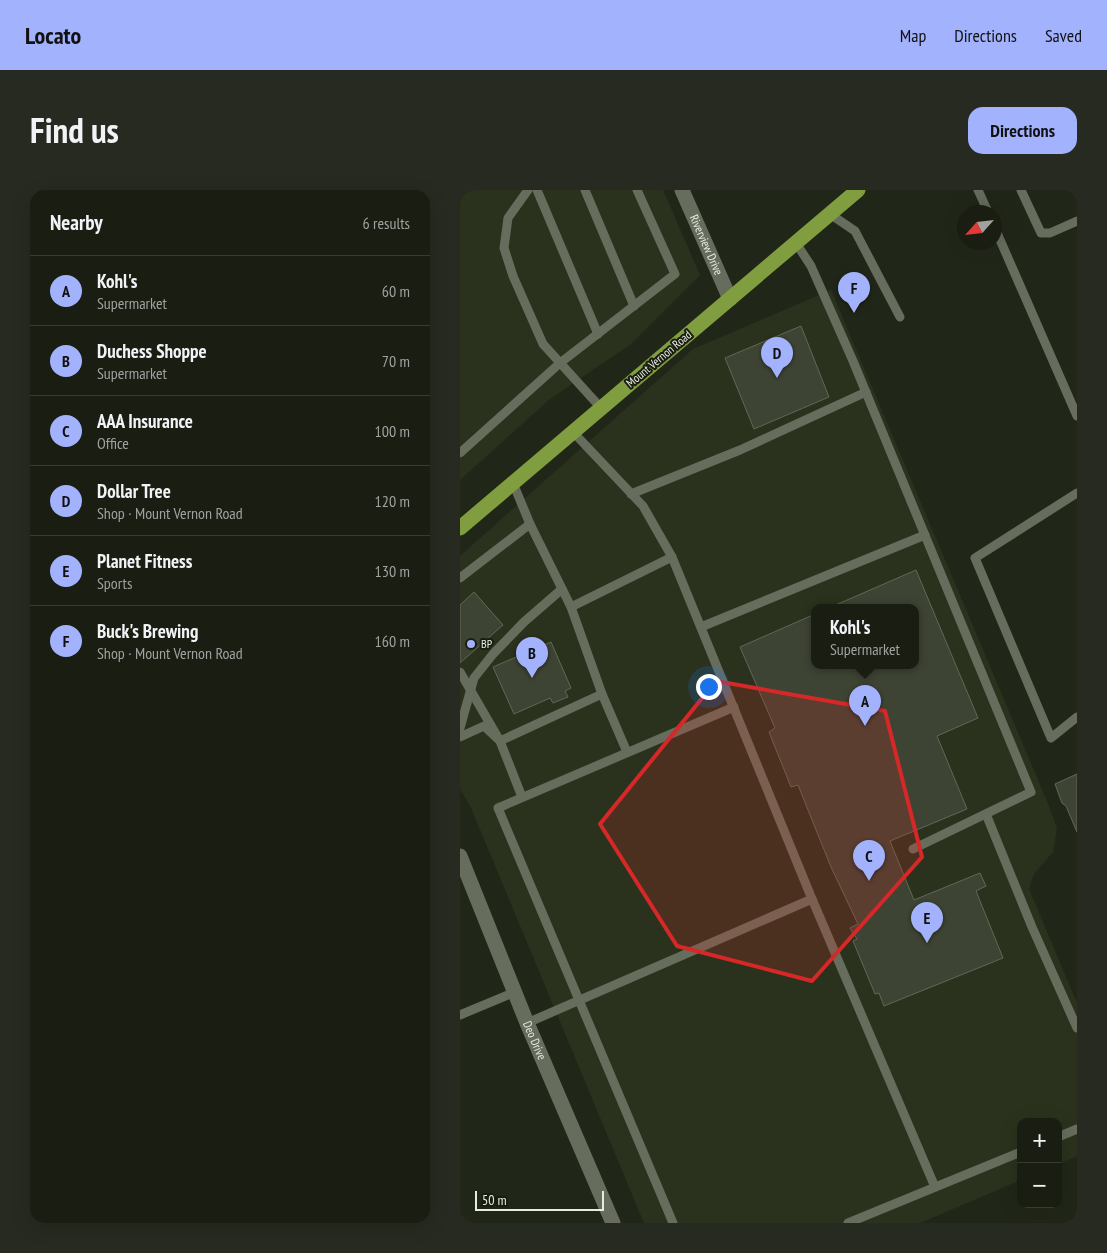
<!DOCTYPE html>
<meta charset="utf-8">
<style>
:root{--surface:#191d12;--page:#262a20;--text:#f1f3f6;--muted:#9fa29f;--line:#373b32;--accent:#a3b2fc}
body{margin:0;font-family:"PT Sans Narrow",sans-serif;background:var(--page);color:var(--text)}
.controls{position:absolute;right:15px;bottom:15px;display:grid;overflow:hidden;border-radius:10px;box-shadow:0 5px 20px #0002}
.controls button{width:45px;height:45px;display:grid;place-items:center;padding:0;border:0;border-bottom:1px solid var(--line);background:var(--surface);color:var(--text);font:25px sans-serif}
.compass{position:absolute;left:497px;top:15px;width:45px;height:45px;border-radius:50%;background:var(--surface);box-shadow:0 5px 20px #0002;rotate:243deg}
.scale{position:absolute;left:15px;bottom:12px;width:129px;box-sizing:border-box;padding-left:5px;border:2px solid #e7ece2;border-top:0;font-size:14px;line-height:18px;white-space:nowrap;color:#e7ece2;-webkit-text-stroke:4px #181d0f;paint-order:stroke}
.you{position:absolute;left:248px;top:496px;width:18px;height:18px;margin:-12px;border:4px solid #fff;border-radius:50%;background:#1a73e8;box-shadow:0 0 0 8px #1a73e833}
.badge{display:grid;place-items:center;width:32px;height:32px;border-radius:50%;background:var(--accent);color:#111;font-size:16px;font-weight:700}
.pin{position:absolute;translate:-50% -41px;filter:drop-shadow(0 1px 2px #0008)}
.pin::after{content:'';position:absolute;top:26px;width:18px;height:15px;background:inherit;clip-path:polygon(0 0,100% 0,50% 100%)}
.popup{position:absolute;left:351px;top:414px;width:108px;height:65px;box-sizing:border-box;display:grid;place-content:center;border-radius:10px;background:var(--surface);filter:drop-shadow(0 1px 4px #0005);font-size:16px;white-space:nowrap;color:var(--muted)}
.popup b{font-size:19px;color:var(--text)}
.popup::after{content:'';position:absolute;left:50%;top:100%;margin-left:-10px;border:10px solid transparent;border-top-color:var(--surface)}
.list{margin:0;padding:0;list-style:none}
h2{display:flex;justify-content:space-between;align-items:center;height:65px;margin:0;padding:0 20px;font-size:21px}
h2 small{font-size:16px;font-weight:400;color:var(--muted)}
.list li{display:grid;grid-template-columns:32px 1fr auto;gap:15px;align-items:center;box-sizing:border-box;height:70px;padding:0 20px;border-top:1px solid var(--line)}
.list b{display:block;font-size:19px;white-space:nowrap}
.list p{margin:0;font-size:16px;white-space:nowrap;color:var(--muted)}
.list em{font-size:16px;font-style:normal;color:var(--muted)}
.map{position:relative;flex:none;width:617px;height:1033px;overflow:hidden;border-radius:15px}
header{display:flex;align-items:center;gap:30px;box-sizing:border-box;height:70px;padding:0 25px;background:var(--accent);color:#111}
header strong{font-size:24px}
nav{display:flex;gap:28px;margin-inline-start:auto;font-size:18px}
.intro{display:flex;align-items:center;justify-content:space-between;box-sizing:border-box;height:120px;padding:0 30px}
h1{margin:0;font-size:35px}
.button{padding:12px 22px;border-radius:15px;background:var(--accent);color:#111;font-size:18px;font-weight:700}
main{display:flex;gap:30px;padding:0 30px}
aside{flex:1;background:var(--surface);border-radius:15px;box-shadow:0 5px 20px #0002}
.map>svg:first-child{display:block}
</style>
<header>
<strong>Locato</strong>
<nav><a>Map</a><a>Directions</a><a>Saved</a></nav>
</header>
<div class="intro"><h1>Find us</h1><a class="button">Directions</a></div>
<main>
<aside>
<h2>Nearby<small>6 results</small></h2>
<ul class="list">
<li><span class="badge">A</span><div><b>Kohl's</b><p>Supermarket</p></div><em>60 m</em></li>
<li><span class="badge">B</span><div><b>Duchess Shoppe</b><p>Supermarket</p></div><em>70 m</em></li>
<li><span class="badge">C</span><div><b>AAA Insurance</b><p>Office</p></div><em>100 m</em></li>
<li><span class="badge">D</span><div><b>Dollar Tree</b><p>Shop · Mount Vernon Road</p></div><em>120 m</em></li>
<li><span class="badge">E</span><div><b>Planet Fitness</b><p>Sports</p></div><em>130 m</em></li>
<li><span class="badge">F</span><div><b>Buck's Brewing</b><p>Shop · Mount Vernon Road</p></div><em>160 m</em></li>
</ul>
</aside>
<div class="map">
<svg width="617" height="1033" viewBox="0 0 617 1033">
<rect width="100%" height="100%" fill="#212718"/>
<g fill="#2a321d" fill-rule="evenodd">
<path d="M0,0H203L240,85L171,154L90,209L0,290Z"/>
<path d="M371,100L589,616L597,638L593,662L574,684L569,699L617,813V966L598,974V932H561V990L460,1033H184L11,618L0,599V366L233,159ZM355,417H455V475H355Z"/>
</g>
<g fill="#3e4434" stroke="#606856">
<path d="M341,136L369,207L294,239L265,168Z"/>
<path d="M456,380L518,528L477,546L507,619L430,651L454,710L520,683L526,696L516,701L543,768L424,816L419,803L415,804L393,751L397,749L390,738L398,734L371,677L338,595L331,597L309,542L315,538L280,457L355,424V475H455V417H371Z"/>
<path d="M14,402L43,435L0,473V415Z"/>
<path d="M91,452L111,498L105,501L108,507L93,513L90,508L54,524L33,477Z"/>
<path d="M617,584V642L606,616L602,613L595,594Z"/>
</g>
<g fill="none" stroke-linecap="round" stroke-linejoin="round">
<g stroke="#666d5c" stroke-width="9">
<path d="M68,0L48,28L44,58L53,86L83,154L141,218"/>
<path d="M77,0L138,144"/>
<path d="M125,0L174,116"/>
<path d="M518,0L528,22"/>
<path d="M561,0L581,43H590L617,31"/>
<path d="M370,24L395,41L440,127"/>
<path d="M534,36L617,226"/>
<path d="M336,53L351,76L393,171L571,602L453,659"/>
<path d="M113,242L183,316L212,367L352,709L475,997"/>
<path d="M0,263L100,173L215,84L177,0"/>
<path d="M53,293L70,334L111,417L142,504"/>
<path d="M617,303L515,368L591,548L617,527"/>
<path d="M171,304L280,260L406,202"/>
<path d="M0,388L70,334"/>
<path d="M111,417L212,367"/>
<path d="M241,437L465,345"/>
<path d="M0,482L40,551L142,504L167,562"/>
<path d="M0,538L14,488L33,464L64,432L102,399"/>
<path d="M0,547L24,536L40,551L62,607"/>
<path d="M526,624L572,737L617,838"/>
<path d="M0,825L55,802"/>
<path d="M67,833L352,709"/>
<path d="M598,947L617,939"/>
<path d="M213,1033L38,618L274,517"/>
<path d="M388,1033L561,962"/>
</g>
<path stroke="#666d5c" stroke-width="15" id="s1" d="M222,0L270,109"/>
<path stroke="#666d5c" stroke-width="15" id="s2" d="M0,666L67,833L153,1033"/>
<path stroke="#809e40" stroke-width="15" d="M0,338L398,0"/>
</g>
<path fill="#d62828" fill-opacity="0.2" stroke="#d62828" stroke-width="4" stroke-linejoin="round" d="M256,491L425,521L462,667L352,791L217,756L140,634Z"/>
<circle fill="#a3b2fc" stroke="#181d0f" stroke-width="2" cx="11" cy="454" r="5"/>
<g text-anchor="middle" stroke-width="4" stroke-linejoin="round" paint-order="stroke">
<g font-size="12" fill="#e7ece2" stroke="#181d0f">
<text dy="4" stroke="none"><textPath href="#s1" startOffset="60">Riverview Drive</textPath></text>
<text transform="translate(199 169) rotate(-40)" y="4">Mount Vernon Road</text>
<text dy="4" stroke="none"><textPath href="#s2" startOffset="199">Deo Drive</textPath></text>
</g>
<g font-size="12" fill="#e7ece2" stroke="#181d0f" text-anchor="start">
<text x="21" y="458">BP</text>
</g>
</g>
</svg>
<div class="controls">
<button>+</button>
<button>−</button>
</div>
<svg class="compass" viewBox="-18 -18 36 36"><path d="M0-13l5 13h-10z" fill="#e53935"/><path d="M0 13l5-13h-10z" fill="#9fa29f"/></svg>
<div class="scale">50 m</div>
<div class="you"></div>
<div class="pin badge" style="left:405px;top:536px">A</div>
<div class="popup"><b>Kohl's</b>Supermarket</div>
<div class="pin badge" style="left:72px;top:488px">B</div>
<div class="pin badge" style="left:409px;top:691px">C</div>
<div class="pin badge" style="left:317px;top:188px">D</div>
<div class="pin badge" style="left:467px;top:753px">E</div>
<div class="pin badge" style="left:394px;top:123px">F</div>
</div>
</main>
